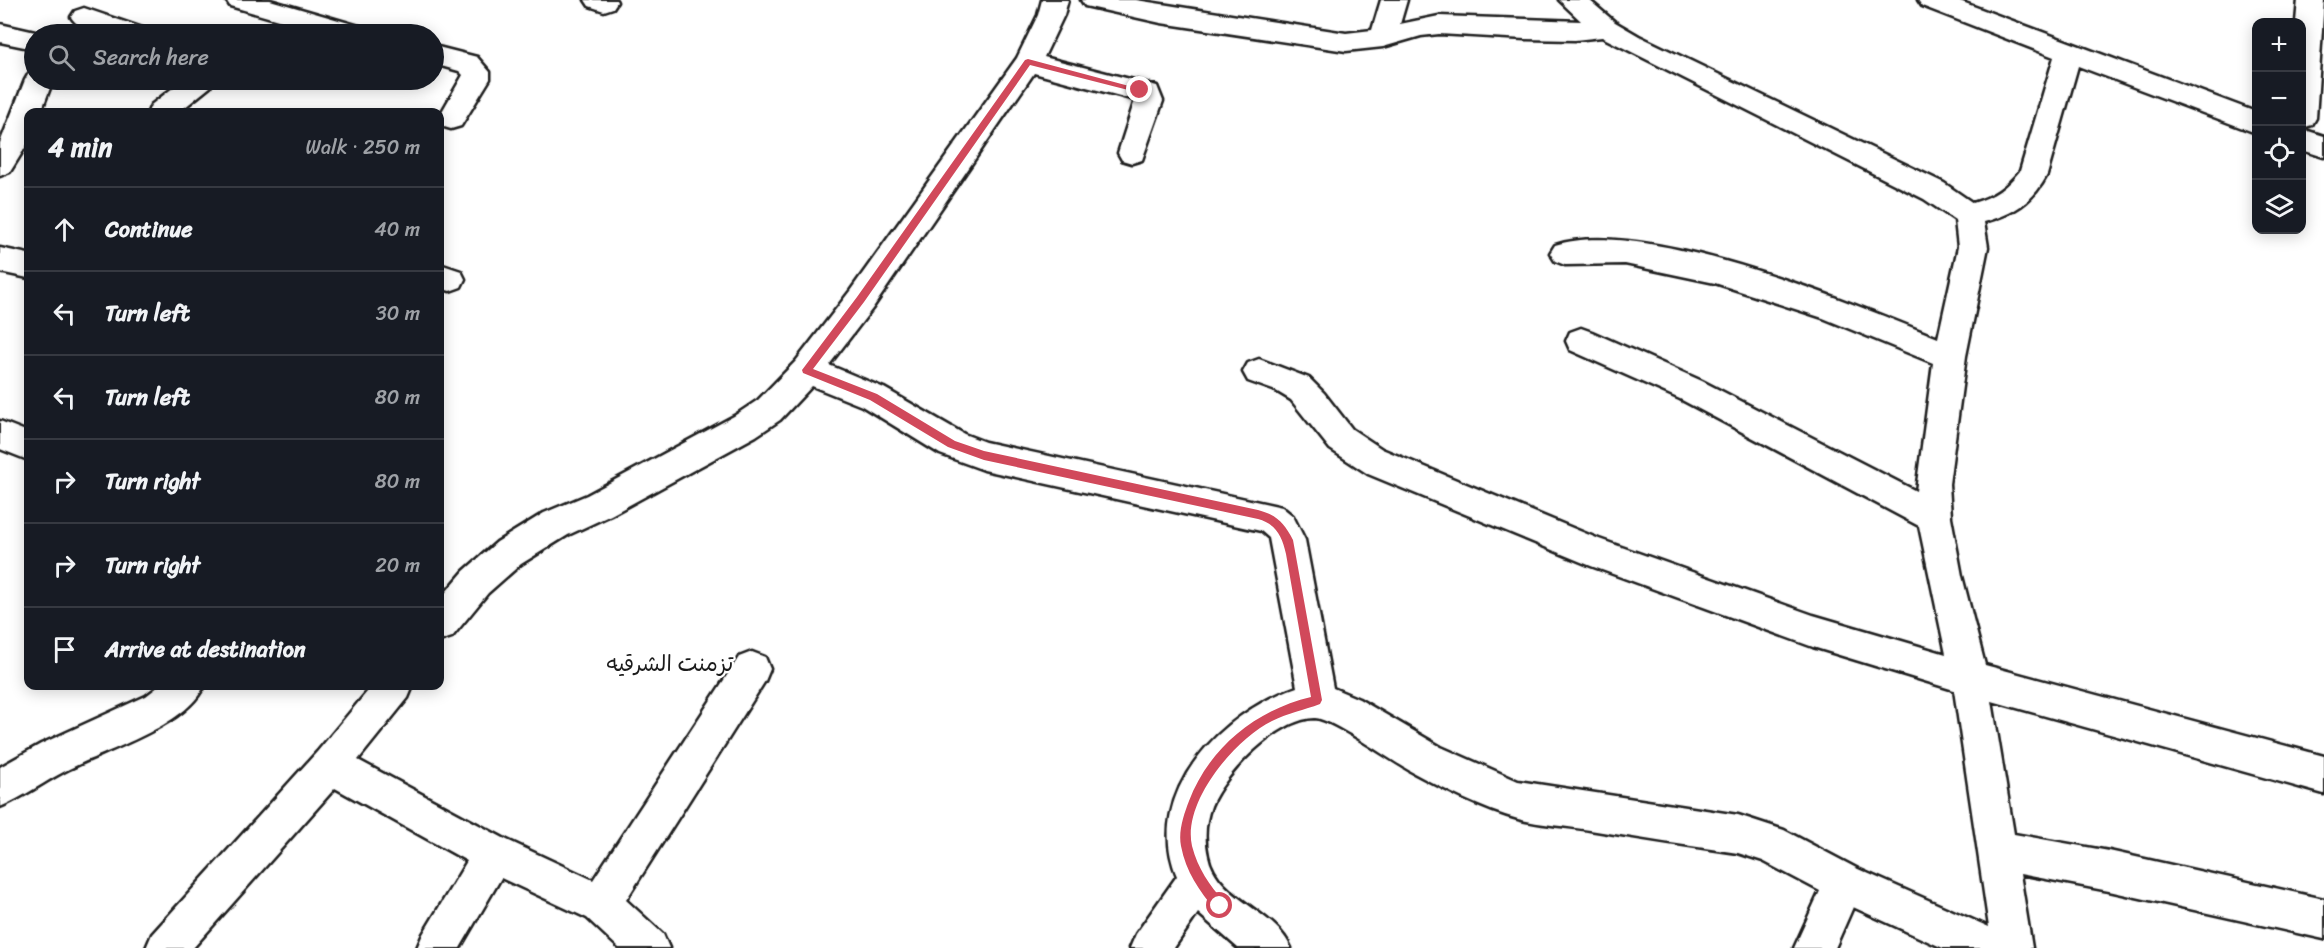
<!DOCTYPE html>
<meta charset="utf-8">
<style>
:root{--surface:#171b24;--page:#242831;--text:#f1f3f6;--muted:#9ea1a6;--line:#363941}
body{margin:0;font-family:Sriracha,"Playpen Sans Arabic",sans-serif;background:var(--page);color:var(--text)}
.controls{position:absolute;right:18px;top:18px;display:grid;overflow:hidden;border-radius:12px;box-shadow:0 3px 15px #0003}
.controls button{width:54px;height:54px;display:grid;place-items:center;padding:0;border:0;border-bottom:2px solid var(--line);background:var(--surface);color:var(--text);font:30px sans-serif}
.stop{position:absolute;width:18px;height:18px;margin:-14px;border:4px solid #d1495b;border-radius:50%;background:#fff}
.stop.end{background:#d1495b;border-color:#fff;box-shadow:0 2px 6px #0008}
.list{margin:0;padding:0;list-style:none}
h2{display:flex;justify-content:space-between;align-items:center;height:78px;margin:0;padding:0 24px;font-size:26px}
h2 small{font-size:20px;font-weight:400;color:var(--muted)}
.list li{display:grid;grid-template-columns:39px 1fr auto;gap:18px;align-items:center;box-sizing:border-box;height:84px;padding:0 24px;border-top:2px solid var(--line)}
.list b{display:block;font-size:22px;white-space:nowrap}
.list em{font-size:20px;font-style:normal;color:var(--muted)}
.icon{flex:none;width:33px;height:33px;fill:none;stroke:currentColor;stroke-width:2;stroke-linecap:round;stroke-linejoin:round}
.map{position:relative;flex:none;width:2324px;height:948px;overflow:hidden}
.search{position:absolute;background:var(--surface);box-shadow:0 3px 15px #0003;left:24px;top:24px;width:420px;height:66px;display:flex;align-items:center;gap:15px;box-sizing:border-box;padding:0 21px;border-radius:33px;color:var(--muted);font-size:22px}
.panel{position:absolute;background:var(--surface);box-shadow:0 3px 15px #0003;left:24px;top:108px;width:420px;height:582px;border-radius:12px}
.map>svg:first-child{display:block}
</style>
<div class="map">
<svg width="2324" height="948" viewBox="0 0 2324 948">
<rect width="100%" height="100%" fill="#fff"/>
<filter id="ink" filterUnits="userSpaceOnUse"><feTurbulence type="fractalNoise" baseFrequency=".0167" numOctaves="2"/><feDisplacementMap in="SourceGraphic" scale="12" xChannelSelector="R" yChannelSelector="G"/><feConvolveMatrix kernelMatrix="1 2 1 2 8 2 1 2 1" color-interpolation-filters="sRGB"/></filter>
<g filter="url(#ink)">
<g fill="none" stroke-linecap="round" stroke-linejoin="round">
<g stroke="#1c1c1c" stroke-width="5">
<g id="street">
<path d="M226,0H270L366,28L370,34H327L230,6Z"/>
<path d="M585,0H616L617,2L613,8L604,11L589,6Z"/>
<path d="M1042,0H1068L1064,15L1044,57L1157,86L1163,101L1142,160L1132,163L1122,160L1118,153L1135,100L1034,73L872,309L829,365L884,388L964,434L985,442L1282,507L1293,516L1305,540L1333,688L1359,699L1441,747L1518,781L1738,815L1784,830L1858,869L1989,927L1954,690L1813,647L1591,566L1368,474L1330,449L1291,400L1276,391L1248,381L1243,372L1248,363L1259,359L1309,378L1324,393L1352,429L1382,449L1599,539L1813,615L1946,654L1919,526L1680,399L1570,350L1566,341L1570,332L1581,328L1592,332L1702,381L1916,491L1933,363L1823,318L1715,283L1625,264L1565,265L1555,261L1550,253L1555,245C1643,216 1852,303 1938,338L1958,247L1955,220L1924,199L1602,37L1575,40L1525,39L1439,34L1421,36L1383,47L1346,51L1161,23L1085,6L1081,0H1136L1346,33L1372,30L1381,0H1407L1400,24L1439,16L1581,21L1559,0H1589L1615,22L1639,36L1944,183L1973,203C1994,197 2006,188 2020,171L2054,57L1922,6L1918,0H1957L2256,112V133L2078,66L2047,175C2033,202 2013,214 1984,222L1988,247L1966,356L1949,484L1951,517L1962,576L1985,665L2324,756V794L1992,701L2014,834L2109,851L2324,899V939L2109,891L2020,874L2032,948H1943L1853,907L1835,948H1794L1820,891L1763,861L1738,853C1689,846 1639,838 1590,830C1566,826 1541,825 1518,819C1482,809 1446,790 1414,773C1393,762 1333,719 1315,718C1278,718 1224,774 1211,806C1205,822 1204,839 1208,856C1217,899 1275,910 1291,948H1238L1198,913L1174,948H1130L1136,934L1177,876C1142,793 1223,712 1297,687L1269,538L1261,531L984,470L940,454L862,406L812,386L780,420L756,436L611,515L568,535L521,564L488,593L452,637L440,641V599L464,571L497,542L544,513L587,495L734,416L758,400L796,361L850,291L1017,58L1038,15Z"/>
<path d="M2298,0H2324L2316,118L2312,125L2302,128V22H2296Z"/>
<path d="M84,8L143,28L147,34C128,36 82,36 71,17L75,11Z"/>
<path d="M0,24L44,34H34V49L0,42Z"/>
<path d="M434,46L477,57L490,72V79L461,126L451,129L441,126L440,115L463,75L459,71L434,64Z"/>
<path d="M34,72V80H53L41,112H28V143L10,172L0,176V143L25,80L29,73Z"/>
<path d="M183,80H214L210,87L179,112H148L151,105Z"/>
<path d="M2302,129L2324,136V157L2302,150Z"/>
<path d="M0,248L28,254V278L0,272Z"/>
<path d="M440,264L461,271L465,279L461,287L450,291L440,288Z"/>
<path d="M0,421L28,432V460L0,449Z"/>
<path d="M752,652L765,657L770,669L765,681L626,900L663,934L669,948H619L587,918L501,878L460,948H417L423,934L467,861L335,788L193,948H146L152,934L317,752L372,686H413L408,698L358,760L507,840L593,880L739,657Z"/>
<path d="M159,686H204C187,725 107,750 69,769C45,781 24,797 0,807V767L41,744L146,696Z"/>
</g>
</g>
<use href="#street" fill="#fff" fill-rule="evenodd"/>
</g>
</g>
<path fill="#d1495b" d="M1028,59L1144,90L1140,93L1030,65L864,302L813,369L877,394L955,441L984,451L1258,510C1277,515 1284,523 1293,540L1322,700L1320,704C1304,710 1288,713 1272,721C1235,739 1182,802 1192,846C1198,869 1209,884 1224,902L1225,906L1220,912L1215,910C1199,890 1186,872 1181,846C1178,831 1184,814 1189,801C1209,748 1256,710 1311,697L1286,554C1282,536 1276,524 1258,519L984,460L948,447L870,400L803,373L802,370L857,297L1025,60Z"/>
<g text-anchor="middle" stroke-width="4.5" stroke-linejoin="round" paint-order="stroke">
<g font-size="22" fill="#1c1c1c" stroke="#fff">
<text x="670" y="671">تزمنت الشرقيه</text>
</g>
</g>
</svg>
<div class="controls">
<button>+</button>
<button>−</button>
<button><svg class="icon" aria-label="locate" viewBox="0 0 24 24"><circle cx="12" cy="12" r="6"/><path d="M12 2v4M12 18v4M2 12h4M18 12h4"/></svg></button>
<button><svg class="icon" aria-label="layers" viewBox="0 0 24 24"><path d="M12 4l9 5-9 5-9-5zM3 14l9 5 9-5"/></svg></button>
</div>
<div class="stop" style="left:1220px;top:906px"></div>
<div class="stop end" style="left:1140px;top:90px"></div>
<div class="search"><svg class="icon" aria-label="search" viewBox="0 0 24 24"><circle cx="10" cy="10" r="6"/><path d="M15 15l6 6"/></svg>Search here</div>
<section class="panel">
<h2>4 min<small>Walk · 250 m</small></h2>
<ul class="list">
<li><svg class="icon" aria-label="ahead" viewBox="0 0 24 24"><path d="M12 20V5M6 11l6-6 6 6"/></svg><div><b>Continue</b></div><em>40 m</em></li>
<li><svg class="icon" aria-label="left" viewBox="0 0 24 24"><path d="M17 20v-9H6M10 6l-5 5 5 5"/></svg><div><b>Turn left</b></div><em>30 m</em></li>
<li><svg class="icon" aria-label="left" viewBox="0 0 24 24"><path d="M17 20v-9H6M10 6l-5 5 5 5"/></svg><div><b>Turn left</b></div><em>80 m</em></li>
<li><svg class="icon" aria-label="right" viewBox="0 0 24 24"><path d="M7 20v-9h11M14 6l5 5-5 5"/></svg><div><b>Turn right</b></div><em>80 m</em></li>
<li><svg class="icon" aria-label="right" viewBox="0 0 24 24"><path d="M7 20v-9h11M14 6l5 5-5 5"/></svg><div><b>Turn right</b></div><em>20 m</em></li>
<li><svg class="icon" aria-label="arrive" viewBox="0 0 24 24"><path d="M6 21V4h12l-3 4 3 4H6"/></svg><div><b>Arrive at destination</b></div></li>
</ul>
</section>
</div>
